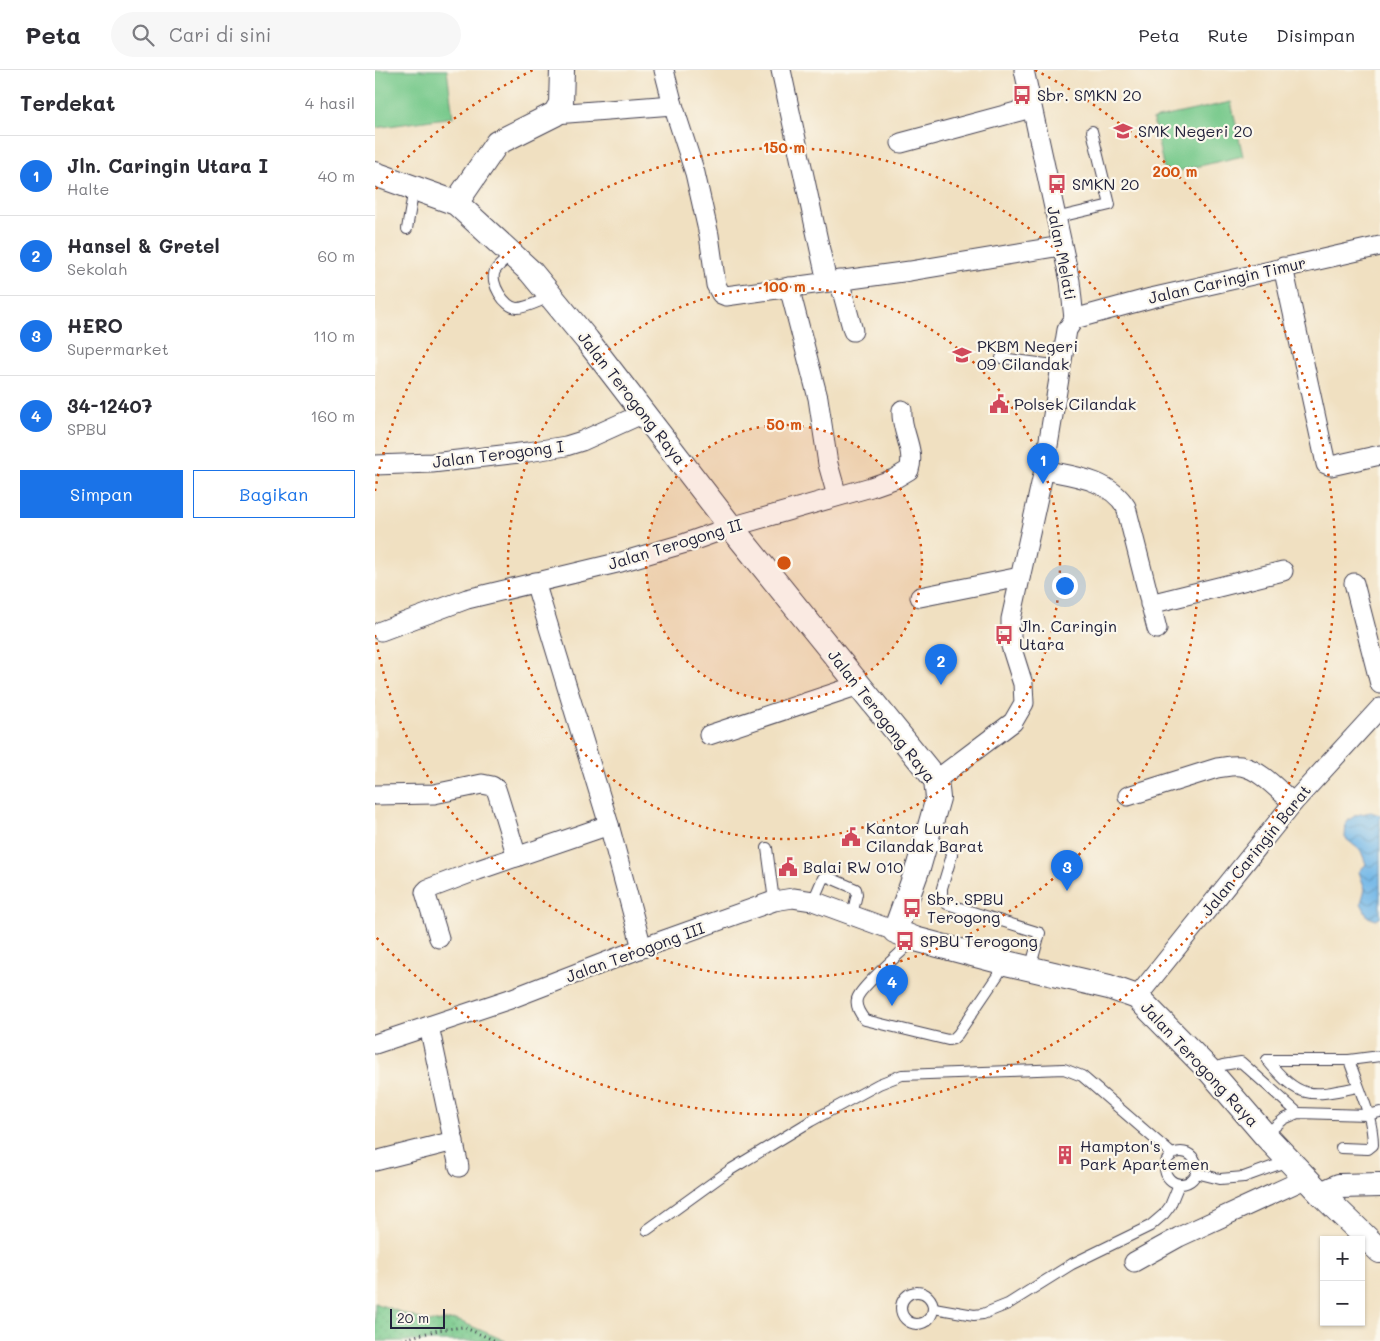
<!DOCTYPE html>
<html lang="id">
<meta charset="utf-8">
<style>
:root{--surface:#fff;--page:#f7f7f7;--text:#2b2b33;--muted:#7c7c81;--line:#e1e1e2;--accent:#1a73e8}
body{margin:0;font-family:Mali,sans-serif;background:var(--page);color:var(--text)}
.controls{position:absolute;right:15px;bottom:15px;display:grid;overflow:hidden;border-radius:0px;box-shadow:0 1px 4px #0004}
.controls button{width:45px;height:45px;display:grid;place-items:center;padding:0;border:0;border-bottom:1px solid var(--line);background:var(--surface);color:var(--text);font:25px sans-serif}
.scale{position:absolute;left:15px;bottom:12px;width:55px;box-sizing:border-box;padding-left:5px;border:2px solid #22223b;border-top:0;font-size:14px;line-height:18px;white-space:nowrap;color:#22223b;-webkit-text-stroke:4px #fbf7ec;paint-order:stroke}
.you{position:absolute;left:689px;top:515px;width:18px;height:18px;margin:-12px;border:4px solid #fff;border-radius:50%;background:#1a73e8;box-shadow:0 0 0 8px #1a73e833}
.badge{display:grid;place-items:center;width:32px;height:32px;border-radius:50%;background:var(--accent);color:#fff;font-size:16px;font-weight:700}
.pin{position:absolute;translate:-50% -41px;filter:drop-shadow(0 1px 2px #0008)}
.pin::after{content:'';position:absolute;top:26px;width:18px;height:15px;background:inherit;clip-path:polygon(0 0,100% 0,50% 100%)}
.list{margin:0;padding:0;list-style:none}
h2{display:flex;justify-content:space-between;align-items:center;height:65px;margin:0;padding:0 20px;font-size:21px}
h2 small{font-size:16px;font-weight:400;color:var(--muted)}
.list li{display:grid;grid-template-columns:32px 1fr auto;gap:15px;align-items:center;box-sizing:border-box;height:80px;padding:0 20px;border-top:1px solid var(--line)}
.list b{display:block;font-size:19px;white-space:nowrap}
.list p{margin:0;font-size:16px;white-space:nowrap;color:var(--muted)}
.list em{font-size:16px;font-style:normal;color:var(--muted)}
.actions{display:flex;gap:10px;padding:15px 20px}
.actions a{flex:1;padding:11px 0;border:1px solid var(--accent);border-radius:0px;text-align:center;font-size:18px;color:var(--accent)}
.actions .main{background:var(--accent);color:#fff}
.icon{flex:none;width:28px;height:28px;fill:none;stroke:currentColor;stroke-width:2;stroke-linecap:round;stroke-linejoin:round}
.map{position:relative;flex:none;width:1005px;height:1271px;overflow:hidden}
header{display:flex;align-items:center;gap:30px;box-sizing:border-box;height:70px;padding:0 25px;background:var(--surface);border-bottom:1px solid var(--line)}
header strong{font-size:24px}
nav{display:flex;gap:28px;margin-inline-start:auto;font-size:18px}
.search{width:350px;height:45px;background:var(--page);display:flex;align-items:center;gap:12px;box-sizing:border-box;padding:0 18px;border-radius:28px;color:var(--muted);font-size:19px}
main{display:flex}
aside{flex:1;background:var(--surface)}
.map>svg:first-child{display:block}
</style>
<header>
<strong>Peta</strong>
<div class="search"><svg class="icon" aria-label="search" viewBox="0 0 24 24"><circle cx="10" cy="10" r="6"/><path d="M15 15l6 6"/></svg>Cari di sini</div>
<nav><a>Peta</a><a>Rute</a><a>Disimpan</a></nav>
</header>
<main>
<aside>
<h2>Terdekat<small>4 hasil</small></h2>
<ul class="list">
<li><span class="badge">1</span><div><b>Jln. Caringin Utara I</b><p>Halte</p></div><em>40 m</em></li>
<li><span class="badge">2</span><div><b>Hansel &amp; Gretel</b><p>Sekolah</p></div><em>60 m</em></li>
<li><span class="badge">3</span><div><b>HERO</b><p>Supermarket</p></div><em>110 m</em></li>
<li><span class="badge">4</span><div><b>34-12407</b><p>SPBU</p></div><em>160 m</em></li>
</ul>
<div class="actions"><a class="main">Simpan</a><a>Bagikan</a></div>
</aside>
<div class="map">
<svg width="1005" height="1271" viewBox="0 0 1005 1271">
<defs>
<pattern id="grass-dots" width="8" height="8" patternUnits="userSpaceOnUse" patternTransform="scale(1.25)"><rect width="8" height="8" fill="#77c98b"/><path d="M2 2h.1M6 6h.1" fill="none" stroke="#67ac79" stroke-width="1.8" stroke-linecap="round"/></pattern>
<pattern id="water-waves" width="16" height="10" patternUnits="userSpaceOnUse" patternTransform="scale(1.25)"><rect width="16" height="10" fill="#70b6e7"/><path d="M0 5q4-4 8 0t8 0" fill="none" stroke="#5c94bc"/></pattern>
</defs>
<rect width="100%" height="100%" fill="#fbf7ec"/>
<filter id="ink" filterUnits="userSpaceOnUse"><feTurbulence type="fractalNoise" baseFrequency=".02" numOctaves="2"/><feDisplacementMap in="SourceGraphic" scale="10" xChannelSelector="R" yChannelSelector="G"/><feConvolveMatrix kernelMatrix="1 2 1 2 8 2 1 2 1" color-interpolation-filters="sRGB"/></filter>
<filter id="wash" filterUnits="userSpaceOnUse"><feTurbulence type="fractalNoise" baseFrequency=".0096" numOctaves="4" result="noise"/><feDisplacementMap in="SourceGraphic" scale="20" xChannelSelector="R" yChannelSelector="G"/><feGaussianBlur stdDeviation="1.12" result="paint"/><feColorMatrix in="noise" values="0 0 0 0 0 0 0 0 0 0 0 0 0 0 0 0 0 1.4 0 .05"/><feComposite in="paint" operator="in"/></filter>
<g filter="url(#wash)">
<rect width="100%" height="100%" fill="#f0e0c1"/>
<path fill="url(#grass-dots)" stroke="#4c7663" d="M0,1233L53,1252L82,1250L131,1271H0Z"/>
<g fill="#77c98b" stroke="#4c7663">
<path d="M11,0H72L78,47L0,58V1Z"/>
<path d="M856,32L868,86L790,104L778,49Z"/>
</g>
<path fill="url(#water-waves)" stroke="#496c91" d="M996,742L1005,745V848L1001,850L993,847L986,833L990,819L984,802L991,794L986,781L970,768L971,752L981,745Z"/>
</g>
<g filter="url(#ink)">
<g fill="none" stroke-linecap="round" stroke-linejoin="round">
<g stroke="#413e4f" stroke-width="12">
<g id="service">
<path d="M680,148L735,135L717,61"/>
<path d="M32,159L39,118"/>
<path d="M137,185C132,189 123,195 120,201C114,212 130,238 142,238C153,238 165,230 176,227"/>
<path d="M626,288L687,296"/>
<path d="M550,775L571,777L576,780L577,785L567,818V826L572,834L665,863L655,899"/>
<path d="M392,778L399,831"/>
<path d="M438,831L448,808L453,807L481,819L482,824L477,845"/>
<path d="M539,870C529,880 484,918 482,929C480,937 485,944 490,950L573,970L578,969L583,964L631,893"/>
<path d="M892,990H974L1005,986"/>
<path d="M892,990C925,1030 934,1027 983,1017"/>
<path d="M834,1000L848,995L866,992L923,1043"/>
<path d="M890,1065L909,1049L923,1043L993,1045L1005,1042"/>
<path d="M966,1078L993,1079L998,1075C998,1046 983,1017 974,990"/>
<circle cx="806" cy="1098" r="16"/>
<path d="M821,1103L845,1109L869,1107L913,1091"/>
<path d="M272,1160L355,1100L436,1051L504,1014L527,1005L689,999L707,1006L797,1084"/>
<circle cx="542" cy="1238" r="16"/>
<path d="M559,1238L599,1245L608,1244L633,1234L697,1194L775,1156L789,1144L795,1136L804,1114"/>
</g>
</g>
<g stroke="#413e4f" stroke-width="21">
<g id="minor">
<path d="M289,0L298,35L320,103L334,165L341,215L346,224L351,226L535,201L686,176"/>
<path d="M406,0L452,212"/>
<path d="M649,0L695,211L699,249"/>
<path d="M180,44L298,35"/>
<path d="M526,73L656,38"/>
<path d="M908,197L951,394L956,396L1005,385"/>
<path d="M464,210L478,261"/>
<path d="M414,217L443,328L453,394L462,426"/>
<path d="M699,249L776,228L1005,176"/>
<path d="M0,395L57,393L153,382L191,376L207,371L269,343"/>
<path d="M669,400C698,406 734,409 751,437L782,559"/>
<path d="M160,512L234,755L267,878"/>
<path d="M979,513L1005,614"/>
<path d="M545,527L645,507"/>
<path d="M775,534L908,501"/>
<path d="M6,561L92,529L246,492L311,473L356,457L496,417L519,409L534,400C541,380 525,360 527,340"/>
<path d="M334,665L484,615"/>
<path d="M561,710L638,652L649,633L648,614L636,576V549L669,400L692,260L699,249"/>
<path d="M0,725L59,724L107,714L117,716L121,719L123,725L142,787"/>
<path d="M753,726L842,698C850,697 858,695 866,696C886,700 903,720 918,733"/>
<path d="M64,868L50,822L53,819L103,800L234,755"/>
<path d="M762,927L918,733L1005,638"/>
<path d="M54,956L84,1097"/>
<path d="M0,974L135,929L267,878L399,831L418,828L438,831L520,861"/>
<path d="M0,1091L79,1071"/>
<path d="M759,1192L804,1167L932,1108"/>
</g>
</g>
<g stroke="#413e4f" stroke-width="26">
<g id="tertiary">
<path d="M0,104L81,133L156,202L212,270L356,457L561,710L563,728L544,795L520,861L540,869L631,893L734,917L762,927L834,1000L890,1065L946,1124L1005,1181"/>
<path d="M81,133L122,73L180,44L186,34L187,0"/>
<path d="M946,1124L964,1116L1005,1115"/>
</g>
</g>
<path stroke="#413e4f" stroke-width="3" stroke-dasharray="1 4" stroke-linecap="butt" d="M22,1271L63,1260L88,1257L121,1271"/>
<use href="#service" stroke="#fff" stroke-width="10"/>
<use href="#minor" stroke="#fff" stroke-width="19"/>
<use href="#tertiary" stroke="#fff" stroke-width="24"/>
</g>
</g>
<circle cx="409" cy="493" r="138" fill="#d45411" fill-opacity=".12"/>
<g fill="none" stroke="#d45411" stroke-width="2.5" stroke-dasharray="2.5 5">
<circle cx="409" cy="493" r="138"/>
<circle cx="409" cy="493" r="276"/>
<path d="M0 421A415 415 0 1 1 0 565"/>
<path d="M1 119A553 553 0 0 1 158 0M660 0A553 553 0 1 1 1 867"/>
</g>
<defs>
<g id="bus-bare" transform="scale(1.5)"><path d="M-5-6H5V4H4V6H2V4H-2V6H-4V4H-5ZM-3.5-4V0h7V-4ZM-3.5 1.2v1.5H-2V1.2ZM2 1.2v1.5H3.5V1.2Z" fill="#d1495b" stroke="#fbf7ec" stroke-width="2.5" paint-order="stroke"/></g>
<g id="school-bare" transform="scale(1.5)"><path d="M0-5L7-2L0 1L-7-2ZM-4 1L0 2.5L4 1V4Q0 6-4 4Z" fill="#d1495b" stroke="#fbf7ec" stroke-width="2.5" paint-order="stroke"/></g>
<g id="civic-bare" transform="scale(1.5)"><path d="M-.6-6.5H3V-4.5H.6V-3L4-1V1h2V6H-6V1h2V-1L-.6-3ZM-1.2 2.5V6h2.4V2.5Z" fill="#d1495b" stroke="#fbf7ec" stroke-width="2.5" paint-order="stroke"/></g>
<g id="building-bare" transform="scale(1.5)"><path d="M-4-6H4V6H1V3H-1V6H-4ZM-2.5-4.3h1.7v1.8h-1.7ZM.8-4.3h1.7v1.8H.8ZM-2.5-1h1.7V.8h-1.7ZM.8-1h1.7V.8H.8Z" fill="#d1495b" stroke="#fbf7ec" stroke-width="2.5" paint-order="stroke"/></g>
</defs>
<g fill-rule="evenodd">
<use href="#bus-bare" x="647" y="25"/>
<use href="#school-bare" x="748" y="61"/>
<use href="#bus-bare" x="682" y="114"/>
<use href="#school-bare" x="587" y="285"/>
<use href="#civic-bare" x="624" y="334"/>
<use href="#bus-bare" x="629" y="565"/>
<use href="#civic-bare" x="476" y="767"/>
<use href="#civic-bare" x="413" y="797"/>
<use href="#bus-bare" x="537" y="838"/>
<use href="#bus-bare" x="530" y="871"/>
<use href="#building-bare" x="690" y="1085"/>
</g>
<g text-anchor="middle" stroke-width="4.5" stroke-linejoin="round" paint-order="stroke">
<g font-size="16" fill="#22223b" stroke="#fbf7ec" text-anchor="start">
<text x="662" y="31">Sbr. SMKN 20</text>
<text x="763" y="67">SMK Negeri 20</text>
<text x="697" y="120">SMKN 20</text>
<text x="602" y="282">PKBM Negeri<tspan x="602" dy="18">09 Cilandak</tspan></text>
<text x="639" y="340">Polsek Cilandak</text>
<text x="644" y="562">Jln. Caringin<tspan x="644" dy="18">Utara</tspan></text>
<text x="491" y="764">Kantor Lurah<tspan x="491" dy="18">Cilandak Barat</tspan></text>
<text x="428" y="803">Balai RW 010</text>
<text x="552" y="835">Sbr. SPBU<tspan x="552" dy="18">Terogong</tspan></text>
<text x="545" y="877">SPBU Terogong</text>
<text x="705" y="1082">Hampton's<tspan x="705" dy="18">Park Apartemen</tspan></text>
</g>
<g font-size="16" fill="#22223b" stroke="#fbf7ec">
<text transform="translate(687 183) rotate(79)" y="6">Jalan Melati</text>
<text transform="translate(852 210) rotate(-13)" y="6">Jalan Caringin Timur</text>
<text transform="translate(257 328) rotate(52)" y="6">Jalan Terogong Raya</text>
<text transform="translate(123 384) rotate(-7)" y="6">Jalan Terogong I</text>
<text transform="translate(300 474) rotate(-17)" y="6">Jalan Terogong II</text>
<text transform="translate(507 646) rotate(52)" y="6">Jalan Terogong Raya</text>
<text transform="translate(881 780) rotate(-51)" y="6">Jalan Caringin Barat</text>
<text transform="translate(260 882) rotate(-20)" y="6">Jalan Terogong III</text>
<text transform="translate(825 994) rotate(47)" y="6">Jalan Terogong Raya</text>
</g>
</g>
<circle cx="409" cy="493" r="8" fill="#d45411" stroke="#fbf7ec" stroke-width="2.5"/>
<g font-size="15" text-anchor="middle" font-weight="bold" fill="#d45411" stroke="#fbf7ec" stroke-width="4.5" stroke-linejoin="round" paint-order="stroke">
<text x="409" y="83">150 m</text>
<text x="800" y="107">200 m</text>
<text x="409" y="222">100 m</text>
<text x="409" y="360">50 m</text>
</g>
</svg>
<div class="controls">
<button>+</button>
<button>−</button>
</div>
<div class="scale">20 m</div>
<div class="you"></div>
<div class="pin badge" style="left:668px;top:414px">1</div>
<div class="pin badge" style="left:566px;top:615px">2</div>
<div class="pin badge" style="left:692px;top:821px">3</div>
<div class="pin badge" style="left:517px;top:936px">4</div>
</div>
</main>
